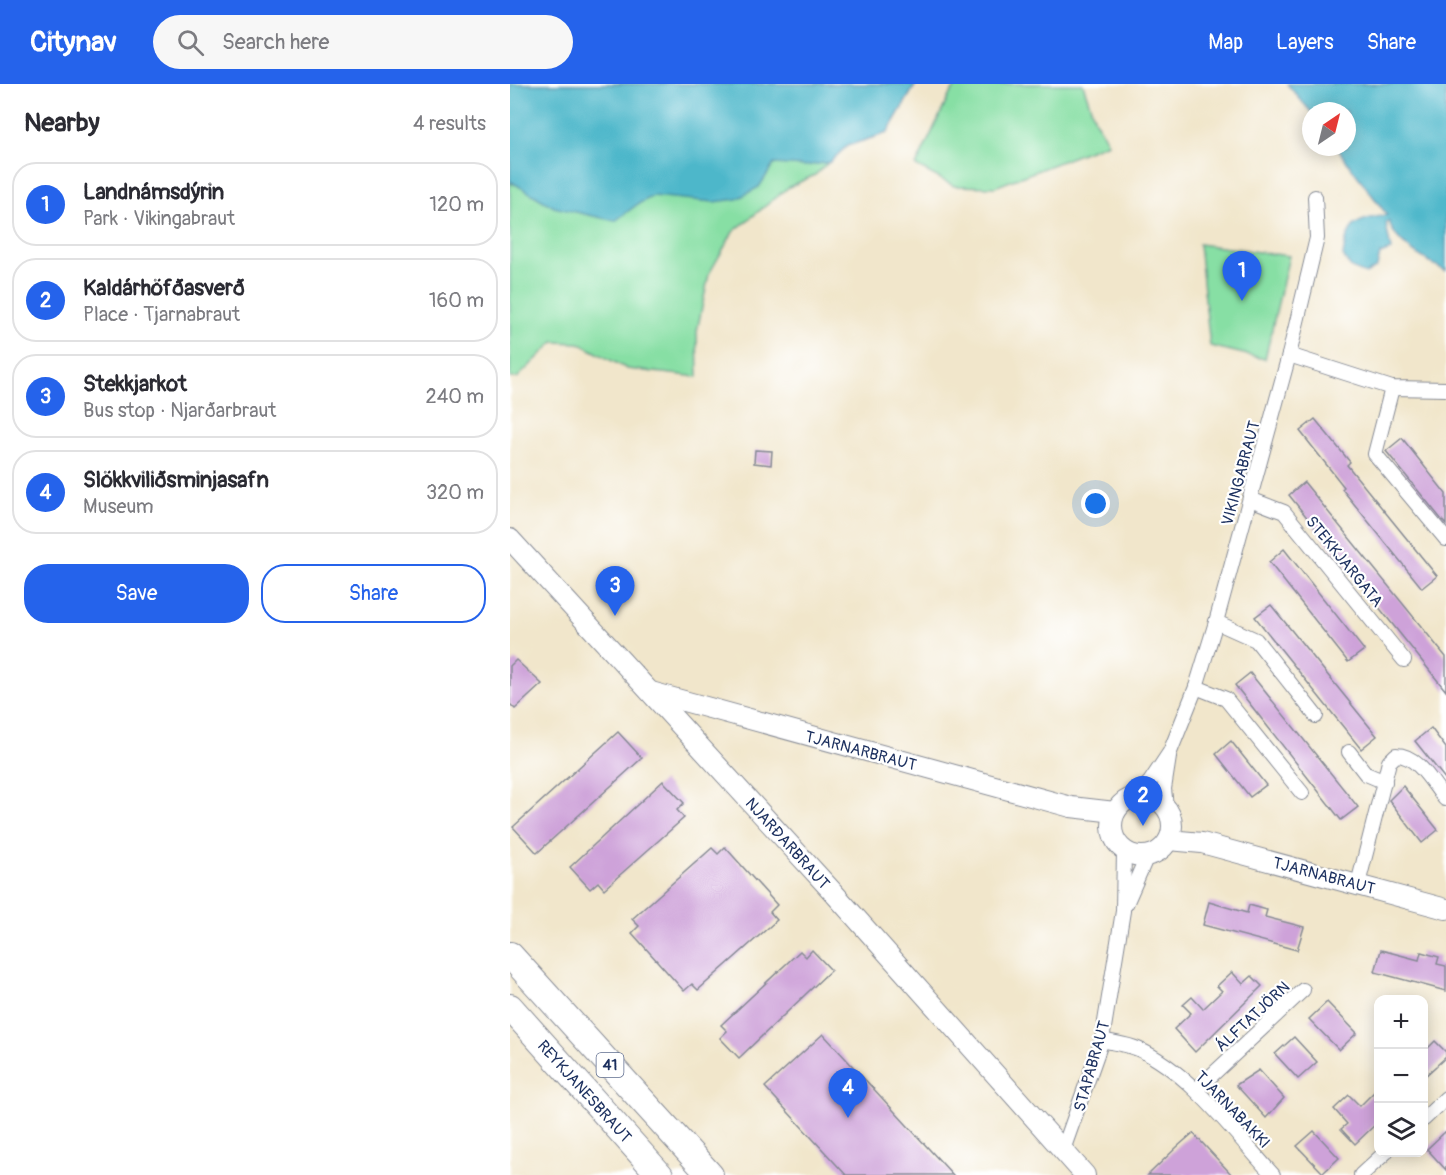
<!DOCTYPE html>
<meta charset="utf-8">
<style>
:root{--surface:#fff;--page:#f7f7f7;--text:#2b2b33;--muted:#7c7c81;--line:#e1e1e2;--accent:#2563eb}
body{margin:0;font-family:Pangolin,sans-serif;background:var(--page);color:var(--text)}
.controls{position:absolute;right:18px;bottom:18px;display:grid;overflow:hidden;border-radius:12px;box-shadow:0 3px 15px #0003}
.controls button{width:54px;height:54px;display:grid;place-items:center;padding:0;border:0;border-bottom:2px solid var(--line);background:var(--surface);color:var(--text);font:30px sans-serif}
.compass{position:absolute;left:792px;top:18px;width:54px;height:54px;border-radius:50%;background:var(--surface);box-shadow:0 3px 15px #0003;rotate:35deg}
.you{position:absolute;left:586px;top:420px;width:21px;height:21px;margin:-15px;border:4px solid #fff;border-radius:50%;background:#1a73e8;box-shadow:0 0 0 9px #1a73e833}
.badge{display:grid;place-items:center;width:39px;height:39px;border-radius:50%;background:var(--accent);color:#fff;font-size:20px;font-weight:700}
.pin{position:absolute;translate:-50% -50px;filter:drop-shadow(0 2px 3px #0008)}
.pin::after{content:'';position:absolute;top:32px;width:21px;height:18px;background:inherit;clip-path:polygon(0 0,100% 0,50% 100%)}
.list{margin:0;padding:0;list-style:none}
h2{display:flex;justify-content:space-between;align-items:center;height:78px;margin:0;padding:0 24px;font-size:26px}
h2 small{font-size:20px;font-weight:400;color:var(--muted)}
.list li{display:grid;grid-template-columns:39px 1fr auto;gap:18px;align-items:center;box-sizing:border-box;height:84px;margin:0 12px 12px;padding:0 12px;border:2px solid var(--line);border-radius:24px}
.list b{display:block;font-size:22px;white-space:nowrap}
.list p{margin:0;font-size:20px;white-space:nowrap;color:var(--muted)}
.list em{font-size:20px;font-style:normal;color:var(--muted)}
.actions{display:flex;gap:12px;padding:18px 24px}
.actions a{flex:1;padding:14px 0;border:2px solid var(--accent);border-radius:24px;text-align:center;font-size:21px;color:var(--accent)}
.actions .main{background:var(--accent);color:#fff}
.icon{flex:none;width:33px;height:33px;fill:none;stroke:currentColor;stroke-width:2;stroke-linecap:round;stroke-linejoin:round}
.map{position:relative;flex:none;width:936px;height:1091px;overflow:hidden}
header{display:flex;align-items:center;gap:36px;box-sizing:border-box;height:84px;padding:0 30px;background:var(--accent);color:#fff}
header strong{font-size:28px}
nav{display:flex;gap:33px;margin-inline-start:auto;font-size:21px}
.search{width:420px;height:54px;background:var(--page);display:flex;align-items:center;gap:15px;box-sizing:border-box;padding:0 21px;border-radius:33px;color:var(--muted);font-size:22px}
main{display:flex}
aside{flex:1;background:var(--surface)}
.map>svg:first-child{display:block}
</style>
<header>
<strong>Citynav</strong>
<div class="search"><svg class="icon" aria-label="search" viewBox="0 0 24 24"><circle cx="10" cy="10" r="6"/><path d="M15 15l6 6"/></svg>Search here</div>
<nav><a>Map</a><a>Layers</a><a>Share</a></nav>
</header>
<main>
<aside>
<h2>Nearby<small>4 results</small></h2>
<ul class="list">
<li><span class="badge">1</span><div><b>Landnámsdýrin</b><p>Park · Vikingabraut</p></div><em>120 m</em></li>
<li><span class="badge">2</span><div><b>Kaldárhöfðasverð</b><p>Place · Tjarnabraut</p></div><em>160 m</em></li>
<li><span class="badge">3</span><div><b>Stekkjarkot</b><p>Bus stop · Njarðarbraut</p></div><em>240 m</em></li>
<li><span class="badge">4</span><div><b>Slökkviliðsminjasafn</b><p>Museum</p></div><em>320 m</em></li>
</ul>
<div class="actions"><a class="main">Save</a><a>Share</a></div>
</aside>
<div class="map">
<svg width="936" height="1091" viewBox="0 0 936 1091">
<rect width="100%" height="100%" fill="#fff"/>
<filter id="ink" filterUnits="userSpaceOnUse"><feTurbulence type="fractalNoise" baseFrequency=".0167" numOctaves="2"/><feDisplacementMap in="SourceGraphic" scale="12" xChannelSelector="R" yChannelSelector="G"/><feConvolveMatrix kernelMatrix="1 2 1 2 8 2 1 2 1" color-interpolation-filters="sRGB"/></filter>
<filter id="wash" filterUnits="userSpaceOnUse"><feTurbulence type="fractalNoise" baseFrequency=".008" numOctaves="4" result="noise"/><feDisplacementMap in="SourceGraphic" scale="24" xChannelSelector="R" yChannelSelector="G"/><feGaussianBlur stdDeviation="1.35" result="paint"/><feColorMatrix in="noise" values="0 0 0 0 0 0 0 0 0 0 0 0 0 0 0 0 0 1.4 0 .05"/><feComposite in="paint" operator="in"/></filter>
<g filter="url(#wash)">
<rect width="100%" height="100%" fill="#f1e6cb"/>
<g fill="#87dfa4" stroke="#518781" stroke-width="1.5">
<path d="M0,0H406L377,49L336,62L305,91L279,103L223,148L199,190L187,247L188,293L117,285L69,259L44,258L7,294H0V99L2,100L0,97Z"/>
<path d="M448,0H573L585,36L598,59L485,103L444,102L406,82L440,10Z"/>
<path d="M689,160L779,172L755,275L700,262Z"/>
</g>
<g fill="#4db7ca" stroke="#347394" stroke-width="1.5">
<path d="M0,0H406L377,49L337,62L320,78L295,82L264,80L249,103L227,115L204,118L143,112L128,120L105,137L44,123L0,97Z"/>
<path d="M777,0H936V187C916,176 884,160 879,137L876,140L881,166L870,170L867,183L856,190L841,184L833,172C837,138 847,136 877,131L826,63H837V27L801,28Z"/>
</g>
<g id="blocks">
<g fill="#cea2d9">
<path d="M805,335L840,378L837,381L927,492L912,504L832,405L834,403L790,347Z"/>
<path d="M892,354L936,410V441L876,367Z"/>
<path d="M245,366L262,367L261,381L244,379Z"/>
<path d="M794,398L936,573V607L779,411Z"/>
<path d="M774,465L854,566L838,578L759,478Z"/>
<path d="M761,521L867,652L851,665L745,533Z"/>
<path d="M6,576L32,600L5,625L0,620V582Z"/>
<path d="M740,589L848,723L831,736L725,601Z"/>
<path d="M921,644L936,664V696L905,657Z"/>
<path d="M108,648L132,674L27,769L3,743Z"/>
<path d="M721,657L756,701L740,713L706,670Z"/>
<path d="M153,697L174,719L167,726L174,734L94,805L88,798L80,805L60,783Z"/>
<path d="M893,702L928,746L912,759L879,716Z"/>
<path d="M215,763L267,821L260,828L267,836L188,906L182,900L174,907L122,849L129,842L122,835L202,764L208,770Z"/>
<path d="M699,818L737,829L739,821L757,826L755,833L794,843L787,866L693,841Z"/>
<path d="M302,866L321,886L229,974L210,954L217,947L211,941L290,867L296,873Z"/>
<path d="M871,866L909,876L911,868L929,873L927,880L936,882V907L865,888Z"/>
<path d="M722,888L733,900L742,892L752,902L685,968L664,945L681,929L673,921L682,913L693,925L712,907L707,902Z"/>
<path d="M817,918L847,949L829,966L799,935Z"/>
<path d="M313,950L443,1091H336L255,1003Z"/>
<path d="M784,953L807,978L788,995L765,970Z"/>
<path d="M925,957L936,968V973L914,993V968Z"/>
<path d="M749,986L774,1014L756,1034L726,1001Z"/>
<path d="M868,1004V1038L845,1060L831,1045L837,1040L824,1025L839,1011L850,1022Z"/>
<path d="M804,1047L829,1074L813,1089L787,1062Z"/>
<path d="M936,1047V1086L917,1065Z"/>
<path d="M683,1049L722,1091H638L667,1063Z"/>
</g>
</g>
</g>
<g filter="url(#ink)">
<use href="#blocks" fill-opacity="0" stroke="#868a94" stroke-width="1.5"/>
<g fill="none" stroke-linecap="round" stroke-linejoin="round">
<g stroke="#868a94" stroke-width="16">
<g id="street">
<path d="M779,271L882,304L936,305"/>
<path d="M882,304L865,370L936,455"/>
<path d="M740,415L774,428L894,576"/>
<path d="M706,538L746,556L806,632"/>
<path d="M686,603L716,615L792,709"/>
<path d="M839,668L856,690L875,698"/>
<path d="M625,712L640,698L660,668L686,603L706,538L779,271L807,154L805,113"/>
<path d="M656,723L654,705L659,673"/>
<path d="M848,800L879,678L886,671C908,671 922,699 935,715"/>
<path d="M616,820L637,772"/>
<path d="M592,956C604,959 617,960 628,965C679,987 726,1051 763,1091"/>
<path d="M686,1006L793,906"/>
<path d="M914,1035L936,1014"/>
<path d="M553,1066L592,956L613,827L614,766"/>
<path d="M851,1091L876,1068"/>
</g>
</g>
<g stroke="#868a94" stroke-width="22">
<g id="secondary">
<path d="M0,455L322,807L575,1091"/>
<path d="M141,608L561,723L605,728"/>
<circle cx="632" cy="742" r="30"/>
<path d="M659,756L692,759L936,825"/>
</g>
</g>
<g stroke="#868a94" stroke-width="28">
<g id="highway">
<path d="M0,871L200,1091"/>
<path d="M0,923L150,1091"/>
</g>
</g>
<use href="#street" stroke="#fff" stroke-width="14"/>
<use href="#secondary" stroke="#fff" stroke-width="20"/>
<use href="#highway" stroke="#fff" stroke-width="26"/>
</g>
</g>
<g text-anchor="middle" stroke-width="4.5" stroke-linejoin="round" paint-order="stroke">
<rect fill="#fff" stroke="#5f6d8e" stroke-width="1.5" x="86.5" y="969" width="27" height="24" rx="4.5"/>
<g font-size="15" font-weight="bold" fill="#1b2f5e">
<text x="100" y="986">41</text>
</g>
<g font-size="16" fill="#1b2f5e" stroke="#fff">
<text transform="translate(730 389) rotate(-75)" y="6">VIKINGABRAUT</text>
<text transform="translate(835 477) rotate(51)" y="6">STEKKJARGATA</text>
<text transform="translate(351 666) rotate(15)" y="6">TJARNARBRAUT</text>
<text transform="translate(278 759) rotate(48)" y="6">NJARÐARBRAUT</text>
<text transform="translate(814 791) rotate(15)" y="6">TJARNABRAUT</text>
<text transform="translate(742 932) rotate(-43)" y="6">ÁLFTATJÖRN</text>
<text transform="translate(581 982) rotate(-74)" y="6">STAPABRAUT</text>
<text transform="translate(75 1007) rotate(48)" y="6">REYKJANESBRAUT</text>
<text transform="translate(723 1025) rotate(46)" y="6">TJARNABAKKI</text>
</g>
</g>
</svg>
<div class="controls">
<button>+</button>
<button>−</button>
<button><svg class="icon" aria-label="layers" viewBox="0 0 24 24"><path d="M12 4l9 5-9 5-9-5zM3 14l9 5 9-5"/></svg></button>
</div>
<svg class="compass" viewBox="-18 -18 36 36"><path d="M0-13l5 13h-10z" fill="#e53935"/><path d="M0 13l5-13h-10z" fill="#7c7c81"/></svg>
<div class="you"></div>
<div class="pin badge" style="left:732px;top:217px">1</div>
<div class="pin badge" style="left:633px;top:742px">2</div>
<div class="pin badge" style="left:105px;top:532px">3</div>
<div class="pin badge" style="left:338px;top:1034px">4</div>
</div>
</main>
